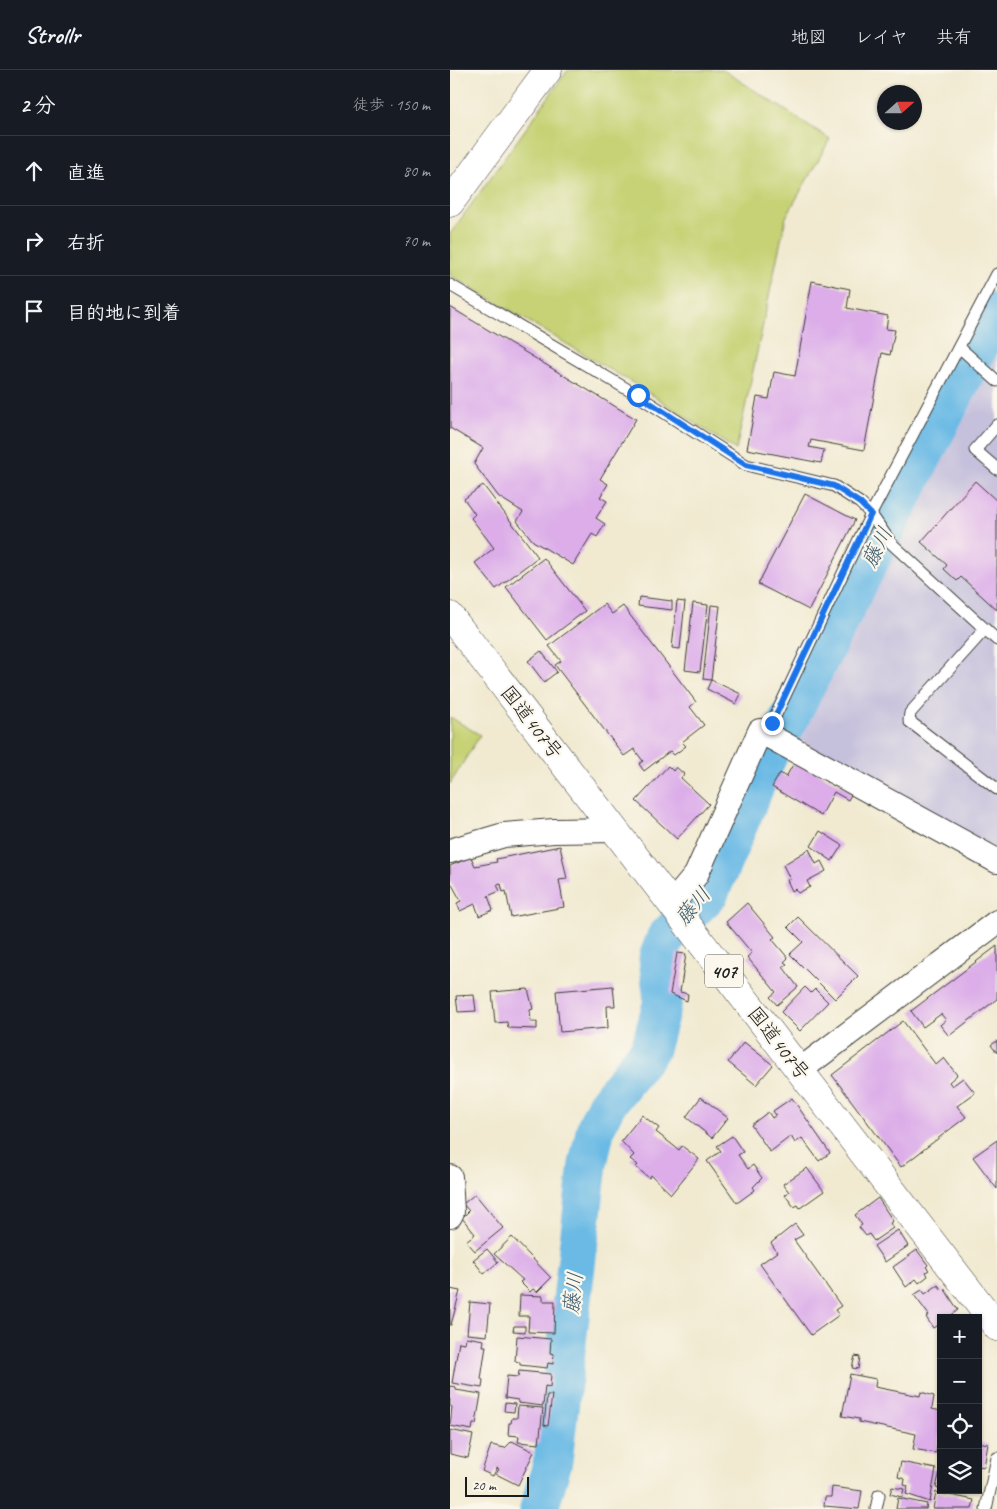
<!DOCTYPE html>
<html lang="ja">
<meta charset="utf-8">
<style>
:root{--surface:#171b24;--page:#242831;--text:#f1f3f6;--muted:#9ea1a6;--line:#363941}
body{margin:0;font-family:Caveat,"Klee One",sans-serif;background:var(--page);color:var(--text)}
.controls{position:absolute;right:15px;bottom:15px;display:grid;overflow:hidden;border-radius:0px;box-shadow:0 1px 4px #0004}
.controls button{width:45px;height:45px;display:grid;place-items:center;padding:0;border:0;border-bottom:1px solid var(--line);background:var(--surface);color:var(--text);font:25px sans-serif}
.compass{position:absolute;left:427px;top:15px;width:45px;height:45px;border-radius:50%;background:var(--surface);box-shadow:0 1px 4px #0004;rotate:69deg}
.scale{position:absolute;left:15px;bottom:12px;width:64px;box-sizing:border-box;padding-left:5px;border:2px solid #1c1c1c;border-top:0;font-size:14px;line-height:18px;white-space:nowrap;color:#1c1c1c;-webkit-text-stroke:4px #fbf7ec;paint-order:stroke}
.stop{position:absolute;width:15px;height:15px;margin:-11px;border:4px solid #1a73e8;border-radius:50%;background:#fff}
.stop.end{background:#1a73e8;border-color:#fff;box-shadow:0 1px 5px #0008}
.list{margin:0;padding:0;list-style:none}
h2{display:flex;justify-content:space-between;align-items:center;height:65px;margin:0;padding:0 20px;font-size:21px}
h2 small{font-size:16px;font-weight:400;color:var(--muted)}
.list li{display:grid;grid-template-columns:32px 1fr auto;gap:15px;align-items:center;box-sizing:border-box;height:70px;padding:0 20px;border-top:1px solid var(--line)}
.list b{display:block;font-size:19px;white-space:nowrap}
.list em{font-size:16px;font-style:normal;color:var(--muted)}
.icon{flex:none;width:28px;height:28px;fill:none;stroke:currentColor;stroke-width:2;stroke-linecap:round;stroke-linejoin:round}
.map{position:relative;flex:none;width:547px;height:1439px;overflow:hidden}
header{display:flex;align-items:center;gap:30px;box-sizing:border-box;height:70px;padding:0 25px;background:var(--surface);border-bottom:1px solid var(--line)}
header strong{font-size:24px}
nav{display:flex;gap:28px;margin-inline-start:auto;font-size:18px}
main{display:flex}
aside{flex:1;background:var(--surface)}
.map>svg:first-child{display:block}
</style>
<header>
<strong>Strollr</strong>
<nav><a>地図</a><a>レイヤ</a><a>共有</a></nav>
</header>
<main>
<aside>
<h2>2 分<small>徒歩 · 150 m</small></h2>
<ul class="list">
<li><svg class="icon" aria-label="ahead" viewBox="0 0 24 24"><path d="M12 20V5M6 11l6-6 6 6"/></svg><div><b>直進</b></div><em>80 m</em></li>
<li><svg class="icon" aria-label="right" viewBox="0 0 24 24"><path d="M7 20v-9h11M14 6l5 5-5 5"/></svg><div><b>右折</b></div><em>70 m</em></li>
<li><svg class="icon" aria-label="arrive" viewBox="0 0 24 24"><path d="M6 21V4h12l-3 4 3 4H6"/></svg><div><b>目的地に到着</b></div></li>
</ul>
</aside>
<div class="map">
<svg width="547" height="1439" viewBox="0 0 547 1439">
<rect width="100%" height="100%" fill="#fbf7ec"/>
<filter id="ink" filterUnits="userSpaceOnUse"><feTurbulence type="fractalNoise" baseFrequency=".02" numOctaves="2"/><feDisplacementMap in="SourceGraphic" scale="10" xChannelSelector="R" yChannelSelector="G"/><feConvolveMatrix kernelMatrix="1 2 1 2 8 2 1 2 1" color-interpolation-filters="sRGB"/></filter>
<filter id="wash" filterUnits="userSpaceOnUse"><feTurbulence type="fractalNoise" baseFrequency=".0096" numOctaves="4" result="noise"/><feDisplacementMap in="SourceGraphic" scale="20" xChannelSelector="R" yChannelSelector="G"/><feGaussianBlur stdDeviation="1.12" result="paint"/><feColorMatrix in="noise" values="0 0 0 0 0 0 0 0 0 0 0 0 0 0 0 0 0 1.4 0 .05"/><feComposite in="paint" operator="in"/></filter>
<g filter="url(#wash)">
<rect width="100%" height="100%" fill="#f1ead1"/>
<path fill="#c5c0db" d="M547,275V779L343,667Z"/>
<g fill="#c6d274" stroke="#717748">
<path d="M118,0H273L380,69L336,147L286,380L193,319L0,205V164Z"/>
<path d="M0,647L30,665L0,714Z"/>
</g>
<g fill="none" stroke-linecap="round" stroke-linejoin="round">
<path stroke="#6abae5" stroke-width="39" d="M89,1439L103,1391L138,1094L146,1057L156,1035L200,979L213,931L208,888L216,867L259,824L322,676L334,659L547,241"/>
</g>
<g id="blocks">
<g fill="#dcade9">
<path d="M362,211L400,219L397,238L438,246L436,259L445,260L440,285L432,283L414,380L361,370L359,377L374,380L371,393L297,379L307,327L319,329L324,302L345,306Z"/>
<path d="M0,237L186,349L150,409L158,414L150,427L157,431L146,448L155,454L147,467L142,464L123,495L83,471L67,451L73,442L49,427L24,394L33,378L0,358Z"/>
<path d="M525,411L547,431V540L511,507L507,511L494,499L497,495L471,472Z"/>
<path d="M33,415L88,487L46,519L25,493L44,478L21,448L25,444L14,429Z"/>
<path d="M355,424L405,450L359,540L308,514Z"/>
<path d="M94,488L135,541L97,570L56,517Z"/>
<path d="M189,527L222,531V540L188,536Z"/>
<path d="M227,531L235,532L230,579L222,578Z"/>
<path d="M243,533L258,535L250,602L235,600Z"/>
<path d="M154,534L162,544L173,536L246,632L240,637L254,655L232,672L236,676L224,685L220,681L194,701L189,694L193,691L184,679L174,686L105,595L111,591L99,576Z"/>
<path d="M261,535L270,536L261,610L253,609Z"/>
<path d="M91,581L107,602L94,612L78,591Z"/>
<path d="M261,610L291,624L286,634L257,619Z"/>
<path d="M345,691L403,721L398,730L384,722L371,746L322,717L330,703L336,707Z"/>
<path d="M218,696L223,701L226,697L234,704L231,708L259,734L227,769L186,731Z"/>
<path d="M370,761L392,775L382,791L361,776Z"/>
<path d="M110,776L117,809L109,810L114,837L61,847L56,821L53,822L51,814L47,815L50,821L38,826L43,840L29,846L25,834L10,841L7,833L11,831L0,811V796L21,787L25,796L47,792L46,789Z"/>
<path d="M359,779L366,794L371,791L376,801L357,811L360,817L348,823L345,819L342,821L337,810L340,809L333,795Z"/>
<path d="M297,833L325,867L322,869L338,888L334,892L337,894L333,897L348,917L327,935L320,927L326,922L297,887L302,883L276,852Z"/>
<path d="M348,847L408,906L385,929L340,884L353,872L338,857Z"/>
<path d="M547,876V929L499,966L490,955L496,950L491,944L473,957L461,941Z"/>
<path d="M227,883L236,884L230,922L238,924L237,931L220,924Z"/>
<path d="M163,916L165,936H157L158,958L110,962L106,921Z"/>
<path d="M355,917L361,923L365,919L378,932L350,961L331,942Z"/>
<path d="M78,919L83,939L80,940L81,952H87V959L58,958L57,952L45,953L42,922Z"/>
<path d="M24,925L26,941L8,942L6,926Z"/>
<path d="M453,951L486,995L494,988L507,1005L499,1012L502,1016L513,1008L525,1023L507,1036L516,1047L451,1097L382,1005Z"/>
<path d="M547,971V983L541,975Z"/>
<path d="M294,972L323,995L306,1015L278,992Z"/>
<path d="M251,1027L278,1048L262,1068L236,1047Z"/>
<path d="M342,1028L380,1083L369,1091L352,1068L345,1073L341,1066L320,1082L301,1055L318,1042L322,1048L326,1045L323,1041Z"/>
<path d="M192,1045L209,1058L206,1062L229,1080L232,1076L249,1089L221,1124L201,1105L199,1108L186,1097L188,1095L180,1089L184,1085L171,1071Z"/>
<path d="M282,1066L293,1082L288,1085L298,1099L303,1095L312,1108L303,1117L305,1120L287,1133L257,1091L271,1081L267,1076Z"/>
<path d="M547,1070V1119L523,1087Z"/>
<path d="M357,1098L374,1121L350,1138L348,1135L344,1137L335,1125L339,1122L333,1114Z"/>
<path d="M25,1124L53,1158L25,1181L16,1171L25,1164L12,1148L19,1141L13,1134Z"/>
<path d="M428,1128L443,1151L440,1153L443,1158L424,1171L419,1164L416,1166L409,1157L412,1155L405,1145Z"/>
<path d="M345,1154L353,1165L344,1170L391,1236L385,1240L389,1245L361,1265L310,1194L327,1182L321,1173Z"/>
<path d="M448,1160L458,1176L435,1192L424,1176Z"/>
<path d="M62,1167L101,1208L87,1222L83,1219L80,1222L70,1212L73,1210L44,1184Z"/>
<path d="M37,1179L48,1192L34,1204L23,1190Z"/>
<path d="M467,1180L478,1195L476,1197L479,1200L476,1202L478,1206L469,1213L466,1209L456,1217L443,1197Z"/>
<path d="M488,1215L492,1220L494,1218L508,1240L498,1248H491V1253L483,1258L476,1247L479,1245L464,1225L472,1220L475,1224Z"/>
<path d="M0,1219L10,1221L1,1255H0Z"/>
<path d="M70,1225L93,1226V1231H105L104,1263L78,1262L79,1246H69Z"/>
<path d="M20,1232L40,1234L37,1266L17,1264Z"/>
<path d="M64,1256H75V1262L63,1261Z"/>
<path d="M67,1266L101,1269L100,1283L104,1284L103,1294L98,1293L97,1298L70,1295V1292L65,1291Z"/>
<path d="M16,1267L34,1270L33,1276H36L31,1309L33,1310L32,1318L2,1313L9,1272L15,1273Z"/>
<path d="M405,1286L410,1287L408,1299L402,1298Z"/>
<path d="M69,1301L101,1304L100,1317L95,1316L93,1336L68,1333V1330L55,1328L57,1306L68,1307Z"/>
<path d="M400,1304L426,1309L425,1317L470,1326L471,1322L484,1326L482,1339L491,1341V1356L486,1383L463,1379L466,1364L409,1352V1349L392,1346Z"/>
<path d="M0,1316L6,1317V1320L31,1324L26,1354H23L22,1360L0,1356L2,1337L0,1336Z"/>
<path d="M97,1325H102L98,1356L94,1355Z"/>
<path d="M55,1333L65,1334L64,1342L54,1341Z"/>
<path d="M68,1336L93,1338L89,1374L68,1372L69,1366L58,1365L59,1353H61L62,1348H67Z"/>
<path d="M0,1360L23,1365L18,1388L0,1384Z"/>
<path d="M62,1371L84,1382L68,1415L46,1404L49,1399L47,1398L43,1406L32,1401L41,1375L55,1378Z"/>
<path d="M528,1372L538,1374L534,1397L528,1396Z"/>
<path d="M451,1392L486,1399L480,1432L456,1424L458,1416L454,1415L455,1409L448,1407Z"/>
<path d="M490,1401H491V1419L486,1418Z"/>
<path d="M382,1417L412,1421L409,1439L374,1436L375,1427H381Z"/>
<path d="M442,1417L454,1419L452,1427L440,1424Z"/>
<path d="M486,1422L524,1430L522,1439H483Z"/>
<path d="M448,1428L477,1434L476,1439H446Z"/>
</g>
</g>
</g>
<g filter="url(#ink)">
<use href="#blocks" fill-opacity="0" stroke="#3c3b37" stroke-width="1"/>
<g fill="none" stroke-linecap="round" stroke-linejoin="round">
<g stroke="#3c3b37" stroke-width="13">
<g id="lane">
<path d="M0,215L187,325L296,395L384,416L410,433L421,444L441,473L547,570"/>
<path d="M509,277L547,311"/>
<path d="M547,355L525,380L547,399"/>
<path d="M535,559L460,643L459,651L547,719"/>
<path d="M322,653L421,444L547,204"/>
<path d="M426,1439L429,1425"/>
<path d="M536,1439L547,1388"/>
</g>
</g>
<g stroke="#3c3b37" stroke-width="26">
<g id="street">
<path d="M0,781L54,765L104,761L166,760"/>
<path d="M222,834L246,805L310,661L547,791"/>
<path d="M350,1000L547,852"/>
<path d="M0,1107L2,1142L0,1146"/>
</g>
</g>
<g stroke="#3c3b37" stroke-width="29">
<path id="secondary" d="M0,133L98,0"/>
</g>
<g stroke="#3c3b37" stroke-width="29">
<path id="highway" d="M0,546L547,1257"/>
</g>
<use href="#lane" stroke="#fff" stroke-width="11"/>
<use href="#street" stroke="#fff" stroke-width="24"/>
<use href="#secondary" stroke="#fff" stroke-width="28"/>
<use href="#highway" stroke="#fff" stroke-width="28"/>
</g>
</g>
<g fill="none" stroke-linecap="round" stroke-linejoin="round" filter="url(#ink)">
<path stroke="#1a73e8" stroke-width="6" d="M188,325L296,395L384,416L410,433L421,444L322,653"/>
</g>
<g text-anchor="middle" stroke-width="4.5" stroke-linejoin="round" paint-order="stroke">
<rect fill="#fbf7ec" stroke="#5f5e5a" stroke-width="1" x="255" y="884.5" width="38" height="33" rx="4"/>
<g font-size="19" font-weight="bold" fill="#1c1c1c">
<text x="274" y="908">407</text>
</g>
<g font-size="20" fill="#1c1c1c" stroke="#fbf7ec">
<text transform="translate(82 652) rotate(52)" y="7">国道407号</text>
<text transform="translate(329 973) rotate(52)" y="7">国道407号</text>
</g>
<g font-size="21" font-style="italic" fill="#3b5b6c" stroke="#fbf7ec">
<text transform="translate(427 477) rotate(-63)" y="7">藤川</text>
<text transform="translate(243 836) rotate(-50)" y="7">藤川</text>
<text transform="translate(123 1223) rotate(-83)" y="7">藤川</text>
</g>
</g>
</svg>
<div class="controls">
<button>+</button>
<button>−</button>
<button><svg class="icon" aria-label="locate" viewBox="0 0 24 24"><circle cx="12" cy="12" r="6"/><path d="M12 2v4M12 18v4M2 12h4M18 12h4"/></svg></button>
<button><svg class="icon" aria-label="layers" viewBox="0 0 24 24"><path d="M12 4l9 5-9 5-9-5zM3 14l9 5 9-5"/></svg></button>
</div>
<svg class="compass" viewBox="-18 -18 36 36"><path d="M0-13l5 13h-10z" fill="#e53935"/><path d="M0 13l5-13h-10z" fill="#9ea1a6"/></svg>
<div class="scale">20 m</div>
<div class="stop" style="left:188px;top:325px"></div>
<div class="stop end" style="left:322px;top:653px"></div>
</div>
</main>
